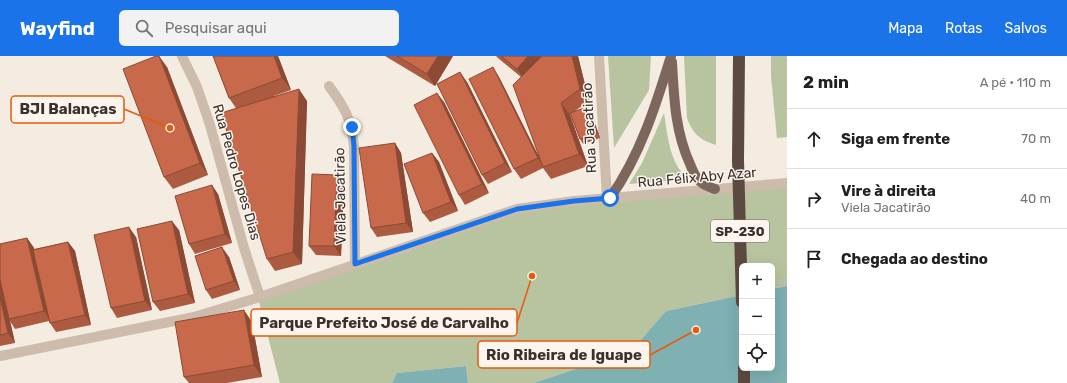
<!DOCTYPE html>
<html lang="pt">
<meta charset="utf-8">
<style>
:root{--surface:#fff;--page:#f2f2f2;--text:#202124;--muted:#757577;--line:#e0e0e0;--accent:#1a73e8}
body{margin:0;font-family:Rubik,sans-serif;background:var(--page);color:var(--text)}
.controls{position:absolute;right:12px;bottom:12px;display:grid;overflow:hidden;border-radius:6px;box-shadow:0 4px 16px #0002}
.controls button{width:36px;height:36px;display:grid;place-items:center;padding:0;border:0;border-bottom:1px solid var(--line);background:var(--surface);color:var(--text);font:20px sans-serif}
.stop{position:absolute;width:12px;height:12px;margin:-9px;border:3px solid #1a73e8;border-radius:50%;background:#fff}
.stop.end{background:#1a73e8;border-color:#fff;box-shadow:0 1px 4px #0008}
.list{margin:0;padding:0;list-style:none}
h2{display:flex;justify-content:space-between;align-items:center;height:52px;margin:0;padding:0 16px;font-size:17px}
h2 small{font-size:13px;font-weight:400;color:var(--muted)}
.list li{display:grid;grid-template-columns:26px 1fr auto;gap:12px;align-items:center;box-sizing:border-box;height:60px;padding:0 16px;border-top:1px solid var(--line)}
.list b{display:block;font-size:15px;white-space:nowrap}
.list p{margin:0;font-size:13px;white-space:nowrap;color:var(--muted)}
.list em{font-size:13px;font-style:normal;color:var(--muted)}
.icon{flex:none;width:22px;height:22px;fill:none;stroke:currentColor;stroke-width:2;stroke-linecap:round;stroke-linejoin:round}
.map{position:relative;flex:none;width:787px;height:327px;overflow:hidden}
header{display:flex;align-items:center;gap:24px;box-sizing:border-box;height:56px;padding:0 20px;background:var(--accent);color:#fff}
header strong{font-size:19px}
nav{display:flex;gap:22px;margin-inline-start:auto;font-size:14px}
.search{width:280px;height:36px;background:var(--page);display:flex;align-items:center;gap:10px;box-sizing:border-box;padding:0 14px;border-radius:6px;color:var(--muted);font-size:15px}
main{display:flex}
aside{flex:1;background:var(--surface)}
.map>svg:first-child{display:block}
</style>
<header>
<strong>Wayfind</strong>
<div class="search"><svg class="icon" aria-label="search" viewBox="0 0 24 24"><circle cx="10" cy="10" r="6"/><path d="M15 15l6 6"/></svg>Pesquisar aqui</div>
<nav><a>Mapa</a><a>Rotas</a><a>Salvos</a></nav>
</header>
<main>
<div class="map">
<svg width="787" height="327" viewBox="0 0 787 327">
<rect width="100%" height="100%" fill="#f4ebe1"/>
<g fill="#b8c4a0">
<path d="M608,0H651L649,34L614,92Z"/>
<path d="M684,0H716V89C700,84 693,78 687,62Z"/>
<path d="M771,0H787V81L777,82L771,20Z"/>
<path d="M664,57C668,81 669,106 688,123L629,128L642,107Z"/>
<path d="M787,129V230L772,233V210H742V239L666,255L632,294L534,327H468L466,310L398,317L392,327H280L258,242L515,154Z"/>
</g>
<g fill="#7fb0b2">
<path d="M787,230V327H534L632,294L666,255L742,239V312H772V233Z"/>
<path d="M466,310L468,327H392L397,317Z"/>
</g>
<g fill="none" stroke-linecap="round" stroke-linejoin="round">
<g stroke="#cdbbac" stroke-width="10">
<path d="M182,0L197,31L210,69L244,192L260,241"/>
<path d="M599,0L607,143"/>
<path d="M329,30C345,52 351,62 354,90L355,207"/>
<path d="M0,300L194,261L260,241L517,153L574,145L787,127"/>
</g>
<g stroke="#7d675c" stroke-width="10">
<path d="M672,6C674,42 675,75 690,108C693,115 695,122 701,126C705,130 710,131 715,133"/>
<path d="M610,142C640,100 656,49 671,0"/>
</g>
<g stroke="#5c4a42" stroke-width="12">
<path d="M739,0L738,104L742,246"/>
<path d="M744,312V327"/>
</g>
</g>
<g fill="#ac5a40">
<path d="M213,0H278L291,34L274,40L307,45L302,208L275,215L267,203L236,52L229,42Z"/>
<path d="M385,0H453L435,30Z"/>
<path d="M496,0H578L589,45L575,55L591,56L600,82L583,88L580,83L571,59H570L588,110L551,123L543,112L521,123L514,113L499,21L539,101L521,21L498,2Z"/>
<path d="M167,11L208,119L173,133L164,121Z"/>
<path d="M467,26L512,116L488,128L482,119Z"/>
<path d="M444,46L489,137L465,149L459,139Z"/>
<path d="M395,87L401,97L413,176L377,181L371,172Z"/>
<path d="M432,97L439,106L458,155L430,166L423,157Z"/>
<path d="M344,128L341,200L316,199L309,190Z"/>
<path d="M218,138L232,187L195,198L189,188Z"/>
<path d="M179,174L195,247L160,255L153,246Z"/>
<path d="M136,181L152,254L117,262L111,252Z"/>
<path d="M27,182L34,192V193L68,186L75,195L91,269L56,276L50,267L49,265L15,273L10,265L15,287L0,290V188Z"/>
<path d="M229,201L240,234L212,243L206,234Z"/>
<path d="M252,266L262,321L227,327H189L184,321Z"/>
</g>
<g fill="#8c4a34">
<path d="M159,0L167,11L208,119L200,107Z"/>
<path d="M274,0H278L291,34L282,22Z"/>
<path d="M438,0H453L435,30L427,18Z"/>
<path d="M528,0H546L525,25L517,13Z"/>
<path d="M572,0H578L589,45L580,33Z"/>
<path d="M493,11L499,21L544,111L538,102Z"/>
<path d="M460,16L467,26L512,116L505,107Z"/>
<path d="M299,33L307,45L302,208L293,196Z"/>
<path d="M437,37L444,46L489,137L482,128Z"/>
<path d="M561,47L570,59L588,110L579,98Z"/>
<path d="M587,51L591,56L600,82L597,77Z"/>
<path d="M395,87L401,97L413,176L406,167Z"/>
<path d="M432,97L439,106L458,155L451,146Z"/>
<path d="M337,119L344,128L341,200L334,190Z"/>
<path d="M212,129L218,138L232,187L225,178Z"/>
<path d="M172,165L179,174L195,247L188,238Z"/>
<path d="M129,171L136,181L152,254L145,245Z"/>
<path d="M27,182L34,192L50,265L44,255Z"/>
<path d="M68,186L75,195L91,269L85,259Z"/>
<path d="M222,191L229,201L240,234L234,225Z"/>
<path d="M0,221L9,263L10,265L15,287L8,277L0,241Z"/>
<path d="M244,254L252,266L262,321L254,309Z"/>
</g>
<g fill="#c8694b" stroke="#8c4a34">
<path d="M156,0H159L200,107L164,121L123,13Z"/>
<path d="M213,0H274L282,22L229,42Z"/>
<path d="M397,0H438L427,18Z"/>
<path d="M501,0H528L517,13Z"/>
<path d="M542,0H572L580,33L561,47L579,98L543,111L513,29Z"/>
<path d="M493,11L538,102L514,113L469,23Z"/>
<path d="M460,16L505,107L482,119L437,28Z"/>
<path d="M299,33L293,196L267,203L221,57Z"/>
<path d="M437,37L482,128L459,139L414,49Z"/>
<path d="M587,51L597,77L580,83L570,57Z"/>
<path d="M395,87L406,167L371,172L359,92Z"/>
<path d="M432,97L451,146L423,157L404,108Z"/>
<path d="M312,118L337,119L334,190H309Z"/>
<path d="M212,129L225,178L189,188L175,140Z"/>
<path d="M172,165L188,238L153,246L137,173Z"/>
<path d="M129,171L145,245L111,252L94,179Z"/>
<path d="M27,182L44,255L9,263L0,224V188Z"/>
<path d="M68,186L85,259L50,267L33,194Z"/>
<path d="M222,191L234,225L206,234L195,200Z"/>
<path d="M0,241L8,277L0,279Z"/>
<path d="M244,254L254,309L184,321L175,266Z"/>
</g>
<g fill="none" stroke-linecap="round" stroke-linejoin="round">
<path stroke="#1a73e8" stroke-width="5" d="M352,71L354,90L355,208L517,153L574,145L610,142"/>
</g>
<g text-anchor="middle" stroke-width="3" stroke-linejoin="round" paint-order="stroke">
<rect fill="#fbf5ee" stroke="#756b66" stroke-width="1" x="711" y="164" width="58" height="22" rx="3"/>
<g font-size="13" font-weight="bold" fill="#3b302b">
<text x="740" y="180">SP-230</text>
</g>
<g font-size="14" fill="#3b302b" stroke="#fbf5ee">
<text transform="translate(589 72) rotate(-93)" y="5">Rua Jacatirão</text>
<text transform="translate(237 116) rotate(74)" y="5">Rua Pedro Lopes Dias</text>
<text transform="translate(697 121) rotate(-5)" y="5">Rua Félix Aby Azar</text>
<text transform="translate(340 140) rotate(-91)" y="5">Viela Jacatirão</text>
</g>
</g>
<path fill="none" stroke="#e8590c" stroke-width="1.5" d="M170 72L124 53M532 220L517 267M696 274L650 299"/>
<g fill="#e8590c" stroke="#fbf5ee" stroke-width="1.5">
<circle cx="170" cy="72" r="4"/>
<circle cx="532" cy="220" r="4"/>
<circle cx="696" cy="274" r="4"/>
</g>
<g fill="#fbf5ee" stroke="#e8590c" stroke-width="1.5">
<rect x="11" y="40" width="113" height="27" rx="4"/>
<rect x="251" y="253" width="266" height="27" rx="4"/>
<rect x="478" y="285" width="172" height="27" rx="4"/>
</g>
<g font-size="15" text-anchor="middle" font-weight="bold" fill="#3b302b">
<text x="68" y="58">BJI Balanças</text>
<text x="384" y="272">Parque Prefeito José de Carvalho</text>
<text x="564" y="304">Rio Ribeira de Iguape</text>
</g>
</svg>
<div class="controls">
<button>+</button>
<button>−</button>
<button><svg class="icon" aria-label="locate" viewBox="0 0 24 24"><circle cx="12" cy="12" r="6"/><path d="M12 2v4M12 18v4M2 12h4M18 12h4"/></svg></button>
</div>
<div class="stop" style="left:610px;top:142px"></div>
<div class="stop end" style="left:352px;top:71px"></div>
</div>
<aside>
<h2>2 min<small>A pé · 110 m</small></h2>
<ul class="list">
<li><svg class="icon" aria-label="ahead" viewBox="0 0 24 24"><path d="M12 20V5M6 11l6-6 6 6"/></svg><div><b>Siga em frente</b></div><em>70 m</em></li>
<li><svg class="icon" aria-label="right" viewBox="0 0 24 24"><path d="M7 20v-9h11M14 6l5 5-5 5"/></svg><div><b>Vire à direita</b><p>Viela Jacatirão</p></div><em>40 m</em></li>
<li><svg class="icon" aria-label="arrive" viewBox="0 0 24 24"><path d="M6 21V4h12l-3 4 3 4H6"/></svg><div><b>Chegada ao destino</b></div></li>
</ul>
</aside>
</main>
